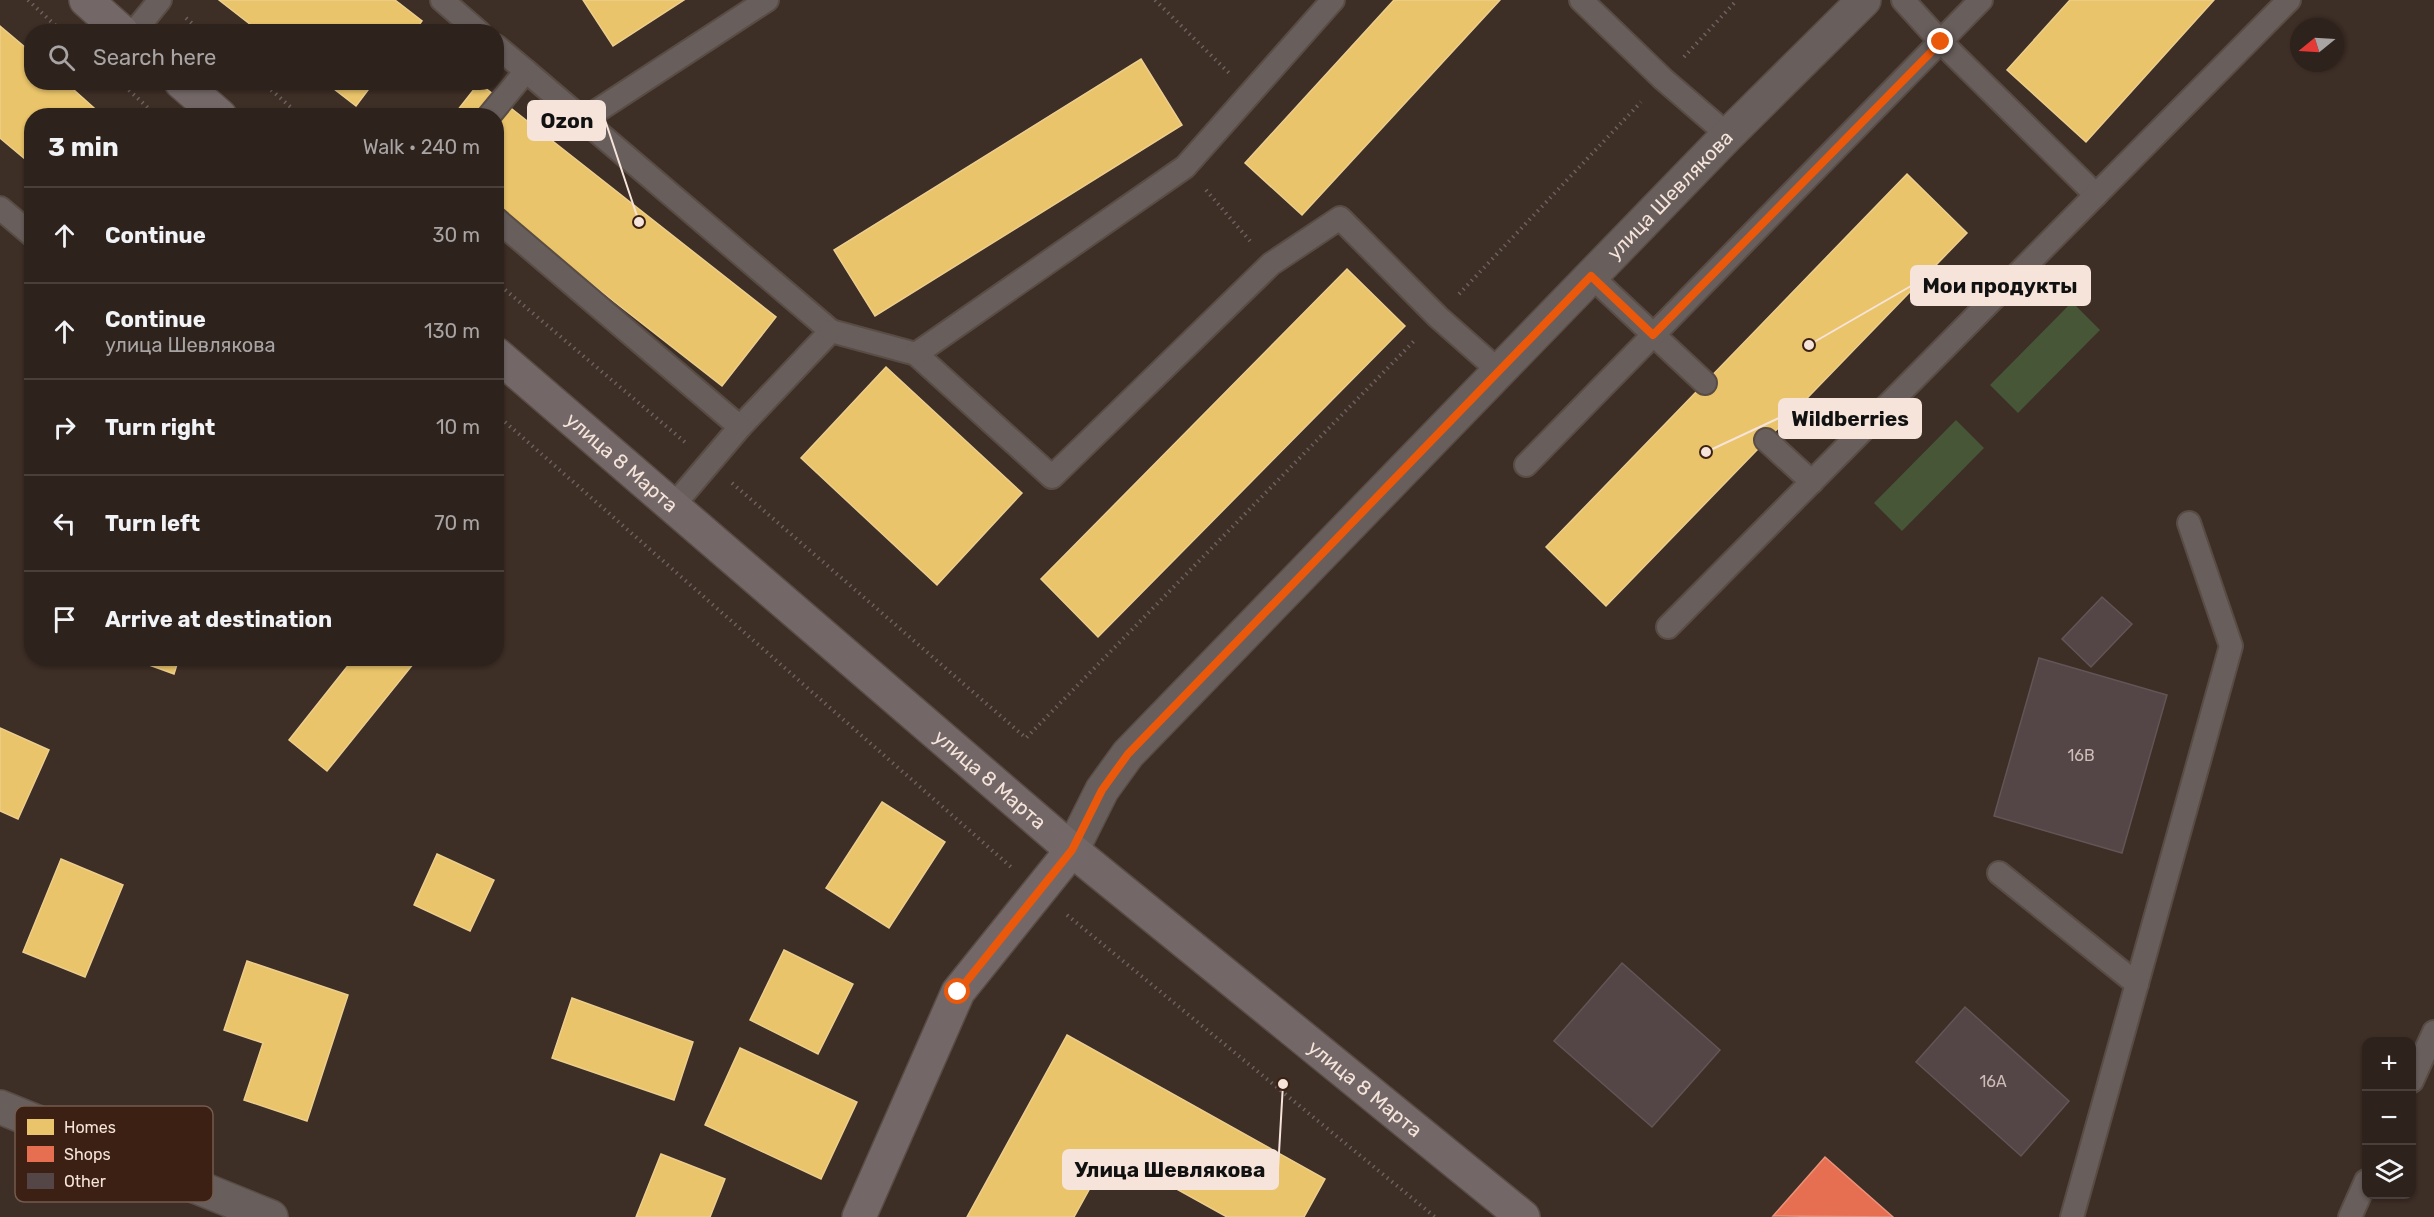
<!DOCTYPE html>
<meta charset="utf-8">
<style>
:root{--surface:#2e221c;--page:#362a25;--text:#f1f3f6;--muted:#a7a4a3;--line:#493f3b}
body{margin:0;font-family:Rubik,sans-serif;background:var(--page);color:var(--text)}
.controls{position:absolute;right:18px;bottom:18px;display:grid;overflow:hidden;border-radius:12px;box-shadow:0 2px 4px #0004}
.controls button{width:54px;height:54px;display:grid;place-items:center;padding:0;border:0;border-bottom:2px solid var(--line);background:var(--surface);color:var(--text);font:30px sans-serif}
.compass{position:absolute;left:2290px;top:18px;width:54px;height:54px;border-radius:50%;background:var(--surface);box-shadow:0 2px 4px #0004;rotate:252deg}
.stop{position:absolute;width:18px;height:18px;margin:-14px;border:4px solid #ea580c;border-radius:50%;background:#fff}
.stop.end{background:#ea580c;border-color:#fff;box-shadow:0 2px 6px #0008}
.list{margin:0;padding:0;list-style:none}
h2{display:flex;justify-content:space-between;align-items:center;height:78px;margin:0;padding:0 24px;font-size:26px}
h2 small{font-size:20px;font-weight:400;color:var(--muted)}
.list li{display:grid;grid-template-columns:39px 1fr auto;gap:18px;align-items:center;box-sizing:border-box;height:96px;padding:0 24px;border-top:2px solid var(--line)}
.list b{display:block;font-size:22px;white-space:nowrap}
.list p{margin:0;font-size:20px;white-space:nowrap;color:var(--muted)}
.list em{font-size:20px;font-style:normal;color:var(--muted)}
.icon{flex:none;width:33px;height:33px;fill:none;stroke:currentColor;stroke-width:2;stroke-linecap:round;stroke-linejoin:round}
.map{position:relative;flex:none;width:2434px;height:1217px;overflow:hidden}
.search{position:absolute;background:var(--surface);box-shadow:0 2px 4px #0004;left:24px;top:24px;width:480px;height:66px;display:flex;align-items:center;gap:15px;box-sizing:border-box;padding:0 21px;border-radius:24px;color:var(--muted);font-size:22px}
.panel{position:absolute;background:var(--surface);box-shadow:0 2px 4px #0004;left:24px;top:108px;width:480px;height:558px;border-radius:24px}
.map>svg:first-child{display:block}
</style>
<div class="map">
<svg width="2434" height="1217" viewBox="0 0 2434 1217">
<rect width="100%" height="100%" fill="#3d2e26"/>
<g fill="#475636">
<path d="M2072,302L2100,330L2018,413L1990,385Z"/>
<path d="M1956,420L1984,448L1902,531L1874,503Z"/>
</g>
<g fill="#e9c46a" stroke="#edce8c" stroke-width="1.5">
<path d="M219,0H395L422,21L414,32H260Z"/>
<path d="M583,0H684L613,46Z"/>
<path d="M1394,0H1500L1302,215L1245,163Z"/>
<path d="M2070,0H2214L2086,142L2007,70Z"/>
<path d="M0,26L32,53V82H65L103,116H32V165L0,138Z"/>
<path d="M1141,59L1182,125L875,316L834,250Z"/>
<path d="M325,82H374L356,106Z"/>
<path d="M479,83L776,317L722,386L496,209V116H453Z"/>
<path d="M1907,174L1967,233L1606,606L1546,547Z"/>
<path d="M1347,269L1405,326L1098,637L1041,579Z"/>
<path d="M886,367L1022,493L937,585L801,458Z"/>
<path d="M130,658H179L174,674Z"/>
<path d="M354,658H418L327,771L289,740Z"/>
<path d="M0,728L49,750L18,819L0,811Z"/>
<path d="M882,802L945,842L889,928L826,888Z"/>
<path d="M437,854L494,880L470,931L414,905Z"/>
<path d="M61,859L123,885L85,977L23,952Z"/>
<path d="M784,950L853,984L818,1054L750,1020Z"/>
<path d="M247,961L348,995L307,1121L244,1100L263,1043L224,1030Z"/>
<path d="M572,998L693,1042L674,1100L552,1058Z"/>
<path d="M1067,1035L1325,1179L1304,1217H1227L1110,1152L1074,1217H967Z"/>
<path d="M740,1048L857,1102L821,1179L705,1125Z"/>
<path d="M661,1154L725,1179L710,1217H636Z"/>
</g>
<path fill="#e76f51" stroke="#ec927a" stroke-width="1.5" d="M1825,1157L1893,1217L1773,1216Z"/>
<g fill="#544547" stroke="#625555" stroke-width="1.5">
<path d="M2102,597L2132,624L2091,667L2062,639Z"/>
<path d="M2039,658L2167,695L2122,853L1994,816Z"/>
<path d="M1622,963L1720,1050L1652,1127L1554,1041Z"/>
<path d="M1965,1007L2069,1101L2021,1156L1916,1062Z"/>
</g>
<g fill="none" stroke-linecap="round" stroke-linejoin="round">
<g stroke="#594c45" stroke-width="26">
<g id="lane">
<path d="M442,0L479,32"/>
<path d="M1581,0L1663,79L1728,135"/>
<path d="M1903,0L1941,42L2096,195"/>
<path d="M134,32L160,0"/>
<path d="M526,71L831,331L740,427"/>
<path d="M489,116L526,71L496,46"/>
<path d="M583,120L767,0"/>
<path d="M0,208L32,235"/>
<path d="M496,219L740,427L673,506"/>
<path d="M1591,276L1705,383"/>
<path d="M831,331L916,354L1052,477L1271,264L1340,218L1438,317L1499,371"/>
<path d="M916,354L1185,167L1333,0"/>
<path d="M1766,440L1812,482"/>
<path d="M1526,465L1981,0"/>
<path d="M1668,627L2289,0"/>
<path d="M1999,873L2137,984"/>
<path d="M2412,1081L2434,1032"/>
<path d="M2072,1217L2231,646L2189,523"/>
<path d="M2350,1217L2366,1181"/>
</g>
</g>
<g stroke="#594c45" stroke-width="36">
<g id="street">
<path id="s1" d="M1072,850L1102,790L1128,754L1728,135L1864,0"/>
<path d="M0,1107L271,1217"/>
</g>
</g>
<g stroke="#594c45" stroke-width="36">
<g id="secondary">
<path d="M86,0L122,32"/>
<path d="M181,82L220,116"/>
<path id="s2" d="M496,354L1072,850L1523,1217"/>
<path d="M859,1217L958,992L1072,850"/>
</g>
</g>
<g stroke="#6b625f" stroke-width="4" stroke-dasharray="1.5 4.5" stroke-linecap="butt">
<path d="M28,0L58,28"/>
<path d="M1155,0L1229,73"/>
<path d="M186,18L202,32"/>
<path d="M1684,57L1737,0"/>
<path d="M120,82L157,116"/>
<path d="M262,82L301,116"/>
<path d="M1206,190L1250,241"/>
<path d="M496,282L686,443"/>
<path d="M1459,294L1641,102"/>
<path d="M496,414L1011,867"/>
<path d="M732,483L1026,738L1416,339"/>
<path d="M1067,915L1435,1217"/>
</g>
<use href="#lane" stroke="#685e5c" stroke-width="22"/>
<use href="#street" stroke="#685e5c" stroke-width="33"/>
<use href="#secondary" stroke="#736867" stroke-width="33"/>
</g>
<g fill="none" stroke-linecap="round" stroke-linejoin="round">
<path stroke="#ea580c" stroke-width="8" d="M958,992L1072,850L1102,790L1128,754L1591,276L1653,335L1941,42"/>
</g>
<g text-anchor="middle" stroke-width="6" stroke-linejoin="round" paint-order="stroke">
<g font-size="16" fill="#cebcb6">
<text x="2081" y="761">16В</text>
<text x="1993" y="1087">16А</text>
</g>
<g font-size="20" fill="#f6e4db" stroke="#3b2013">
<text dy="7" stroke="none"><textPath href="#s1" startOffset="890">улица Шевлякова</textPath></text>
<text dy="7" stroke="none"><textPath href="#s2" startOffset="166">улица 8 Марта</textPath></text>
<text dy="7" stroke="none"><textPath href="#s2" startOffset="652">улица 8 Марта</textPath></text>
<text dy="7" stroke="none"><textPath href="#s2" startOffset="1138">улица 8 Марта</textPath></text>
</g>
</g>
<rect x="15" y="1106" width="198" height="96" rx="9" fill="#3b2013" stroke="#735b4f" stroke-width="1.5"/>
<rect x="27" y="1119" width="27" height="16" fill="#e9c46a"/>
<rect x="27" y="1146" width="27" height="16" fill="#e76f51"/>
<rect x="27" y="1173" width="27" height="16" fill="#544547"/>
<g font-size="16" fill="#f6e4db">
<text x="64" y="1133">Homes</text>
<text x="64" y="1160">Shops</text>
<text x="64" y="1187">Other</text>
</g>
<path fill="none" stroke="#f6e4db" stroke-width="2" d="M639 222L605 120M1809 345L1911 286M1706 452L1779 418M1283 1084L1278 1170"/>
<g fill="#f6e4db" stroke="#3b2013" stroke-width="2">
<circle cx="639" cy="222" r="6"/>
<circle cx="1809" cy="345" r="6"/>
<circle cx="1706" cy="452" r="6"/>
<circle cx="1283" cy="1084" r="6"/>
</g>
<g fill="#f6e4db" stroke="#f6e4db" stroke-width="2">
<rect x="528" y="101" width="77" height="39" rx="6"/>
<rect x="1911" y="266" width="179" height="39" rx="6"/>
<rect x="1779" y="399" width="142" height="39" rx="6"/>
<rect x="1063" y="1150" width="215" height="39" rx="6"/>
</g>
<g font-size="21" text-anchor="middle" font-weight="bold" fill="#111">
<text x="567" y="128">Ozon</text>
<text x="2000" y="293">Мои продукты</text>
<text x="1850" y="426">Wildberries</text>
<text x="1170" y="1177">Улица Шевлякова</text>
</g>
</svg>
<div class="controls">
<button>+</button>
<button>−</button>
<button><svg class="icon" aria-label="layers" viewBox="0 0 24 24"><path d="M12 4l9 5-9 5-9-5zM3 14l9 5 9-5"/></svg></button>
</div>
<svg class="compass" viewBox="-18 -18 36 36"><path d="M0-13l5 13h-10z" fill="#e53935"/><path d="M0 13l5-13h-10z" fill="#a7a4a3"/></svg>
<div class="stop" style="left:958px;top:992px"></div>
<div class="stop end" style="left:1941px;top:42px"></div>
<div class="search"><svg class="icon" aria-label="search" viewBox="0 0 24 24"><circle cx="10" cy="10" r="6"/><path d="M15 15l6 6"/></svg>Search here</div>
<section class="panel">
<h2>3 min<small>Walk · 240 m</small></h2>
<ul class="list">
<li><svg class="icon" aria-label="ahead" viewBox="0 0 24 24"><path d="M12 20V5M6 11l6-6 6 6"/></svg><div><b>Continue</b></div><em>30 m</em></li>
<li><svg class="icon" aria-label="ahead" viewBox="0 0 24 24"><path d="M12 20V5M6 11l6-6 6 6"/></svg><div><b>Continue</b><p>улица Шевлякова</p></div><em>130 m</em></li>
<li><svg class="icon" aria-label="right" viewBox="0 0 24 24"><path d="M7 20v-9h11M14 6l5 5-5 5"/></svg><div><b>Turn right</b></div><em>10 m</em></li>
<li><svg class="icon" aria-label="left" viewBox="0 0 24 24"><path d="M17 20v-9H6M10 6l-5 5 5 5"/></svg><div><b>Turn left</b></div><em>70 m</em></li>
<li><svg class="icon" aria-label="arrive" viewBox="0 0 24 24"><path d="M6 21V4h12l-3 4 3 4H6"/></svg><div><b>Arrive at destination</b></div></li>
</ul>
</section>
</div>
